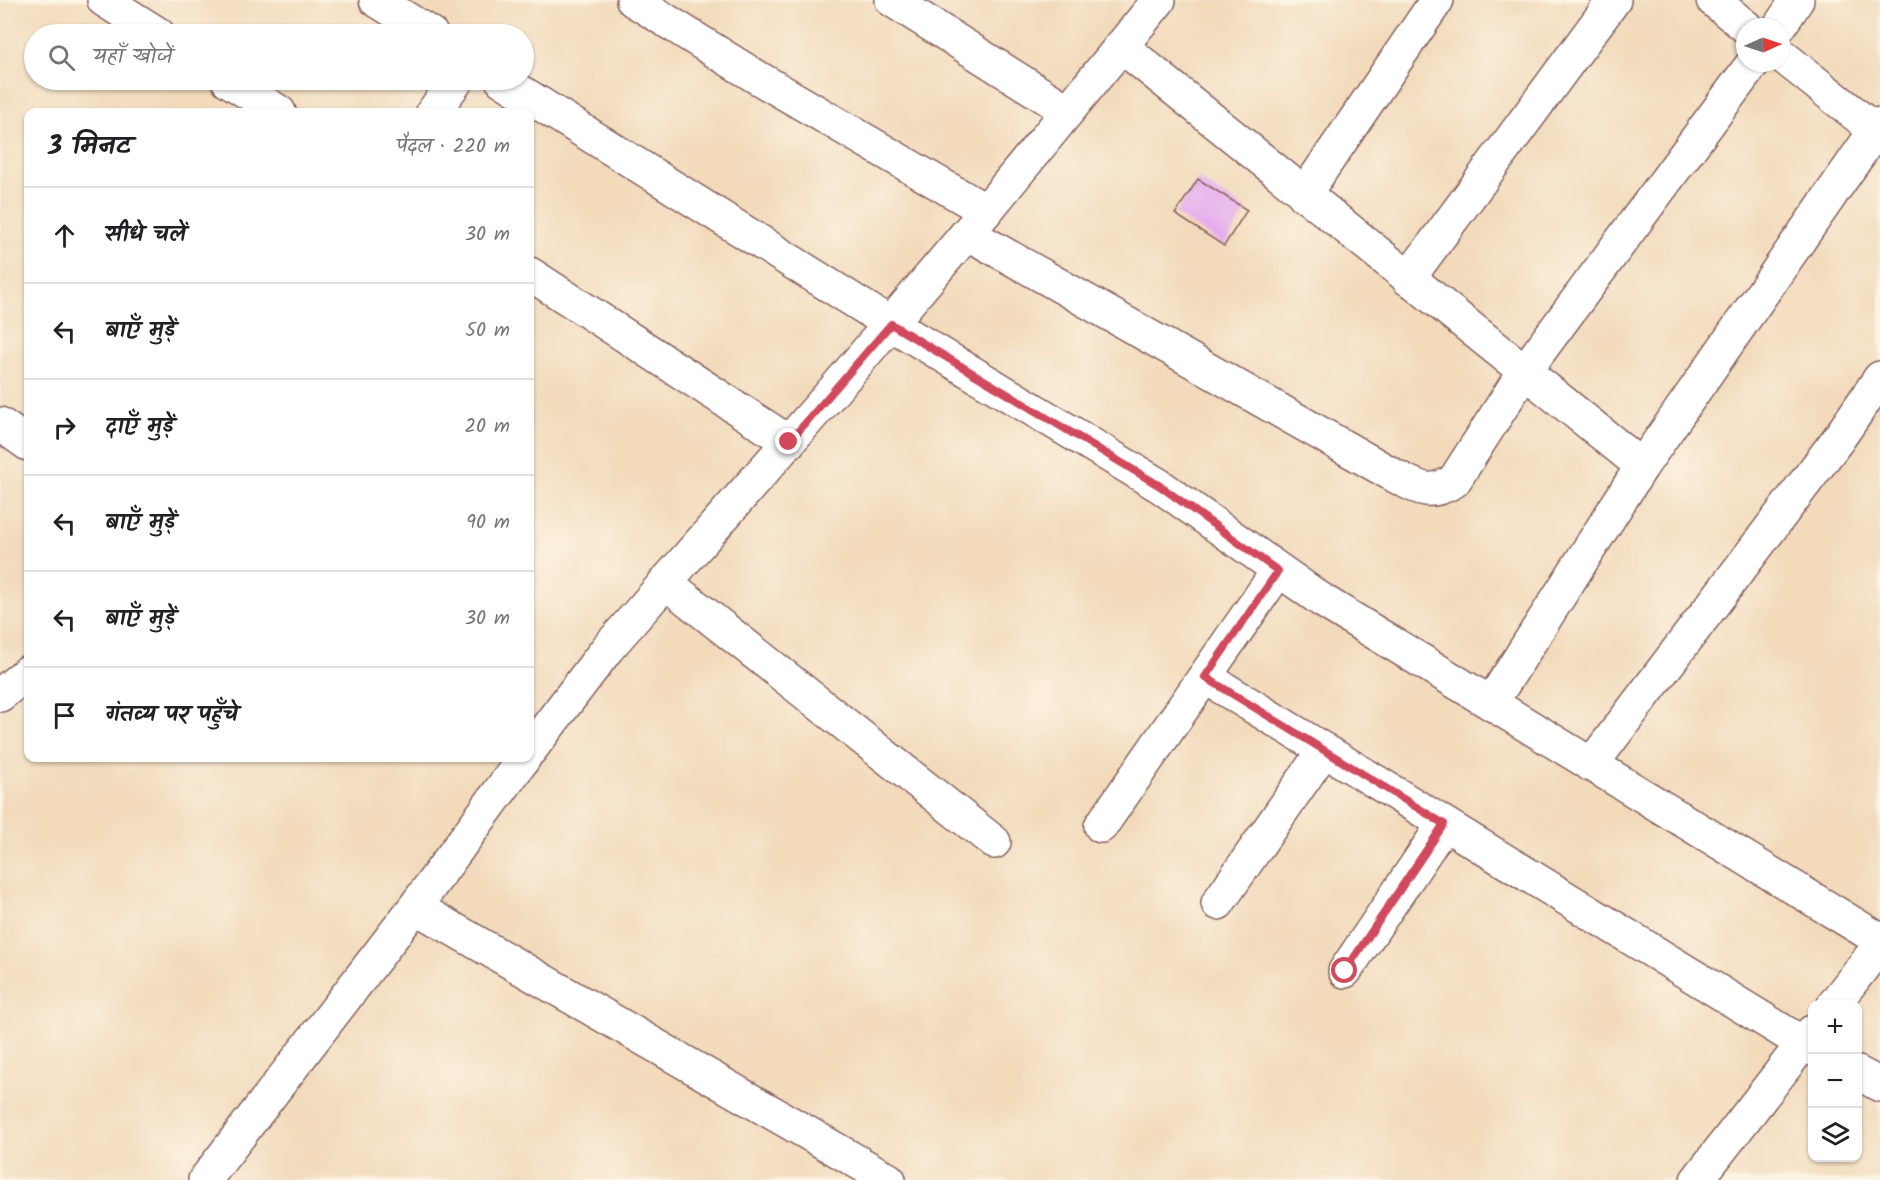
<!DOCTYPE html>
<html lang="hi">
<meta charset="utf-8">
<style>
:root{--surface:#fff;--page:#f2f2f2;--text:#202124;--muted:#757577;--line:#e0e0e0}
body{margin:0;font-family:Kalam,"Playpen Sans Deva",sans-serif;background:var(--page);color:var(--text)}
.controls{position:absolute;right:18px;bottom:18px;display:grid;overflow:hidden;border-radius:12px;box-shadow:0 2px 4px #0004}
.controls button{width:54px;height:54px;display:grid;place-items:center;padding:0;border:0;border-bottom:2px solid var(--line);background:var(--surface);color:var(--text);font:30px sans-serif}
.compass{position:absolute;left:1736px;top:18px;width:54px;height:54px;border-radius:50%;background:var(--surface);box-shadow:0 2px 4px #0004;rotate:87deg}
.stop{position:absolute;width:18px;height:18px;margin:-14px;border:4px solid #d1495b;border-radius:50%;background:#fff}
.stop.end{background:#d1495b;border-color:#fff;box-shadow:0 2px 6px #0008}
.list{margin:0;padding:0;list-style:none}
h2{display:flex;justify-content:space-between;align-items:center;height:78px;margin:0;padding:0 24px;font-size:26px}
h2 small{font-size:20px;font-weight:400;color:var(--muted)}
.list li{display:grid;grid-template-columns:39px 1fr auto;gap:18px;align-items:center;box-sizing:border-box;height:96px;padding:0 24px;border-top:2px solid var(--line)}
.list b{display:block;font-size:22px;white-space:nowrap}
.list em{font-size:20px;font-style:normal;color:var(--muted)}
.icon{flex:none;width:33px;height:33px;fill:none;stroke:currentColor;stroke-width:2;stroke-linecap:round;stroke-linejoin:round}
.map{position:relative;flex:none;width:1880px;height:1180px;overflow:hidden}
.search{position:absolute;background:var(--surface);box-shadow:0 2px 4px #0004;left:24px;top:24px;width:510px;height:66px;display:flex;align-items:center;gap:15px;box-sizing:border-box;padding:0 21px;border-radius:33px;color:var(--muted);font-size:22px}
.panel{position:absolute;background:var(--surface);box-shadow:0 2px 4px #0004;left:24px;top:108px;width:510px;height:654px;border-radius:12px}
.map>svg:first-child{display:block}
</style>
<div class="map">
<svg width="1880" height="1180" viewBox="0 0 1880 1180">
<rect width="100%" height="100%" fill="#fcf5e5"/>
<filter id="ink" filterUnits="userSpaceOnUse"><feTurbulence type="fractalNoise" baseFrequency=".0167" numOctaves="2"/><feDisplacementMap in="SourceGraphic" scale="12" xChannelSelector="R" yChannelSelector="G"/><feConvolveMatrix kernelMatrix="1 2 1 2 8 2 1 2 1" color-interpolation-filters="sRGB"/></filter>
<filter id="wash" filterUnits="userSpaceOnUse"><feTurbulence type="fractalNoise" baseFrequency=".008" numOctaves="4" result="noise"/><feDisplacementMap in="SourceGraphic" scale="24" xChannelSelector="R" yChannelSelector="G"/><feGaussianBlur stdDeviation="1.35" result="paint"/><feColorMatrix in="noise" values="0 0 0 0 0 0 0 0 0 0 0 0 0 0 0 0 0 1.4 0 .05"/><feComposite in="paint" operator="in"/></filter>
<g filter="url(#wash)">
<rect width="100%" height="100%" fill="#f2dabb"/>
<g id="blocks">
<path fill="#e5adec" d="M1198,179L1247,210L1224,246L1175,214Z"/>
</g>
</g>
<g filter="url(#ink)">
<use href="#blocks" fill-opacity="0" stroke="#85605d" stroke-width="1.5"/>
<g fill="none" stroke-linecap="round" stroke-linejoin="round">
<g stroke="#85605d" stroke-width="36">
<g id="minor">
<path d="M104,0L158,34"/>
<path d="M376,0L431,34"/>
<path d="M633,0L755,76L986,211"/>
<path d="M892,0L1068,111"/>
<path d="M1713,0L1746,27"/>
<path d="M1779,27L1797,0"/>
<path d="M1121,46L1642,466"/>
<path d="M1781,55L1880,134"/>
<path d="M228,80L279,112"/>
<path d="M502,80L891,324L1160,486L1323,601L1880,940"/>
<path d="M433,112L457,80"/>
<path d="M1304,195L1437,0"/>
<path d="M967,233L1395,476C1419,488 1429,496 1454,481L1524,372L1753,63"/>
<path d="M530,274L789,442"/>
<path d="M1408,279L1614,0"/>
<path d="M0,424L28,444"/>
<path d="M665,582L994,842"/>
<path d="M1205,677L1812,1049"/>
<path d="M0,695L28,672"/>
<path d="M1491,703L1642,466L1880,124"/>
<path d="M530,750L607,649L835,389L986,211L1159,0"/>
<path d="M1591,765L1839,438L1880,378"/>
<path d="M1101,826L1278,571"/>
<path d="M1218,903L1324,750"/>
<path d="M415,907L889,1180"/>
<path d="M1345,971L1444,824"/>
<path d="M1834,1004L1880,945"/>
<path d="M1858,1073L1880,1085"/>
<path d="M205,1180L415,907L524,758"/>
<path d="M1697,1180L1812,1032"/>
</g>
</g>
<use href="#minor" stroke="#fff" stroke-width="33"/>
</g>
</g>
<g fill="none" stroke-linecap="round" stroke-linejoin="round" filter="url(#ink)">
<path stroke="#d1495b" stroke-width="8" d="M789,442L891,324L1160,486L1278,571L1205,677L1444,824L1345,971"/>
</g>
</svg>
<div class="controls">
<button>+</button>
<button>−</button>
<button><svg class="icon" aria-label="layers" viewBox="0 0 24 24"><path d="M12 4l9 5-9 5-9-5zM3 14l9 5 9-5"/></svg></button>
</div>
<svg class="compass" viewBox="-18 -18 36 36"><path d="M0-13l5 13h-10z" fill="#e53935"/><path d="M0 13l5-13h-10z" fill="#757577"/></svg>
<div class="stop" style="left:1345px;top:971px"></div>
<div class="stop end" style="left:789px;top:442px"></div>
<div class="search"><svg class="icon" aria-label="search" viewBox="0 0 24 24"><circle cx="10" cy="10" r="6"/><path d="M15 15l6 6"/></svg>यहाँ खोजें</div>
<section class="panel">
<h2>3 मिनट<small>पैदल · 220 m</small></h2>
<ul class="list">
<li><svg class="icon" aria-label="ahead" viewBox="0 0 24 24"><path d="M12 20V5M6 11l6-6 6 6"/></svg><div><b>सीधे चलें</b></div><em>30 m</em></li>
<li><svg class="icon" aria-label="left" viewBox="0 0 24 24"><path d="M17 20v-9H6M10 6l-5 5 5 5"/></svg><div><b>बाएँ मुड़ें</b></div><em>50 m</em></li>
<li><svg class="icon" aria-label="right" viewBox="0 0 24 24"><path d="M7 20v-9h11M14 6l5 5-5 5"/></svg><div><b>दाएँ मुड़ें</b></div><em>20 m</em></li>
<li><svg class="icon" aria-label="left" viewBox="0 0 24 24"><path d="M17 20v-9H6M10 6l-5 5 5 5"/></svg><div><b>बाएँ मुड़ें</b></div><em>90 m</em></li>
<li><svg class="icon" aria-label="left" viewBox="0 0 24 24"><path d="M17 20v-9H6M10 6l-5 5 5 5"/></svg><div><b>बाएँ मुड़ें</b></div><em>30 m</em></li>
<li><svg class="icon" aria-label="arrive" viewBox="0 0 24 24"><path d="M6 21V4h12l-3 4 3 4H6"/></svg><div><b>गंतव्य पर पहुँचे</b></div></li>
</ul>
</section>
</div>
